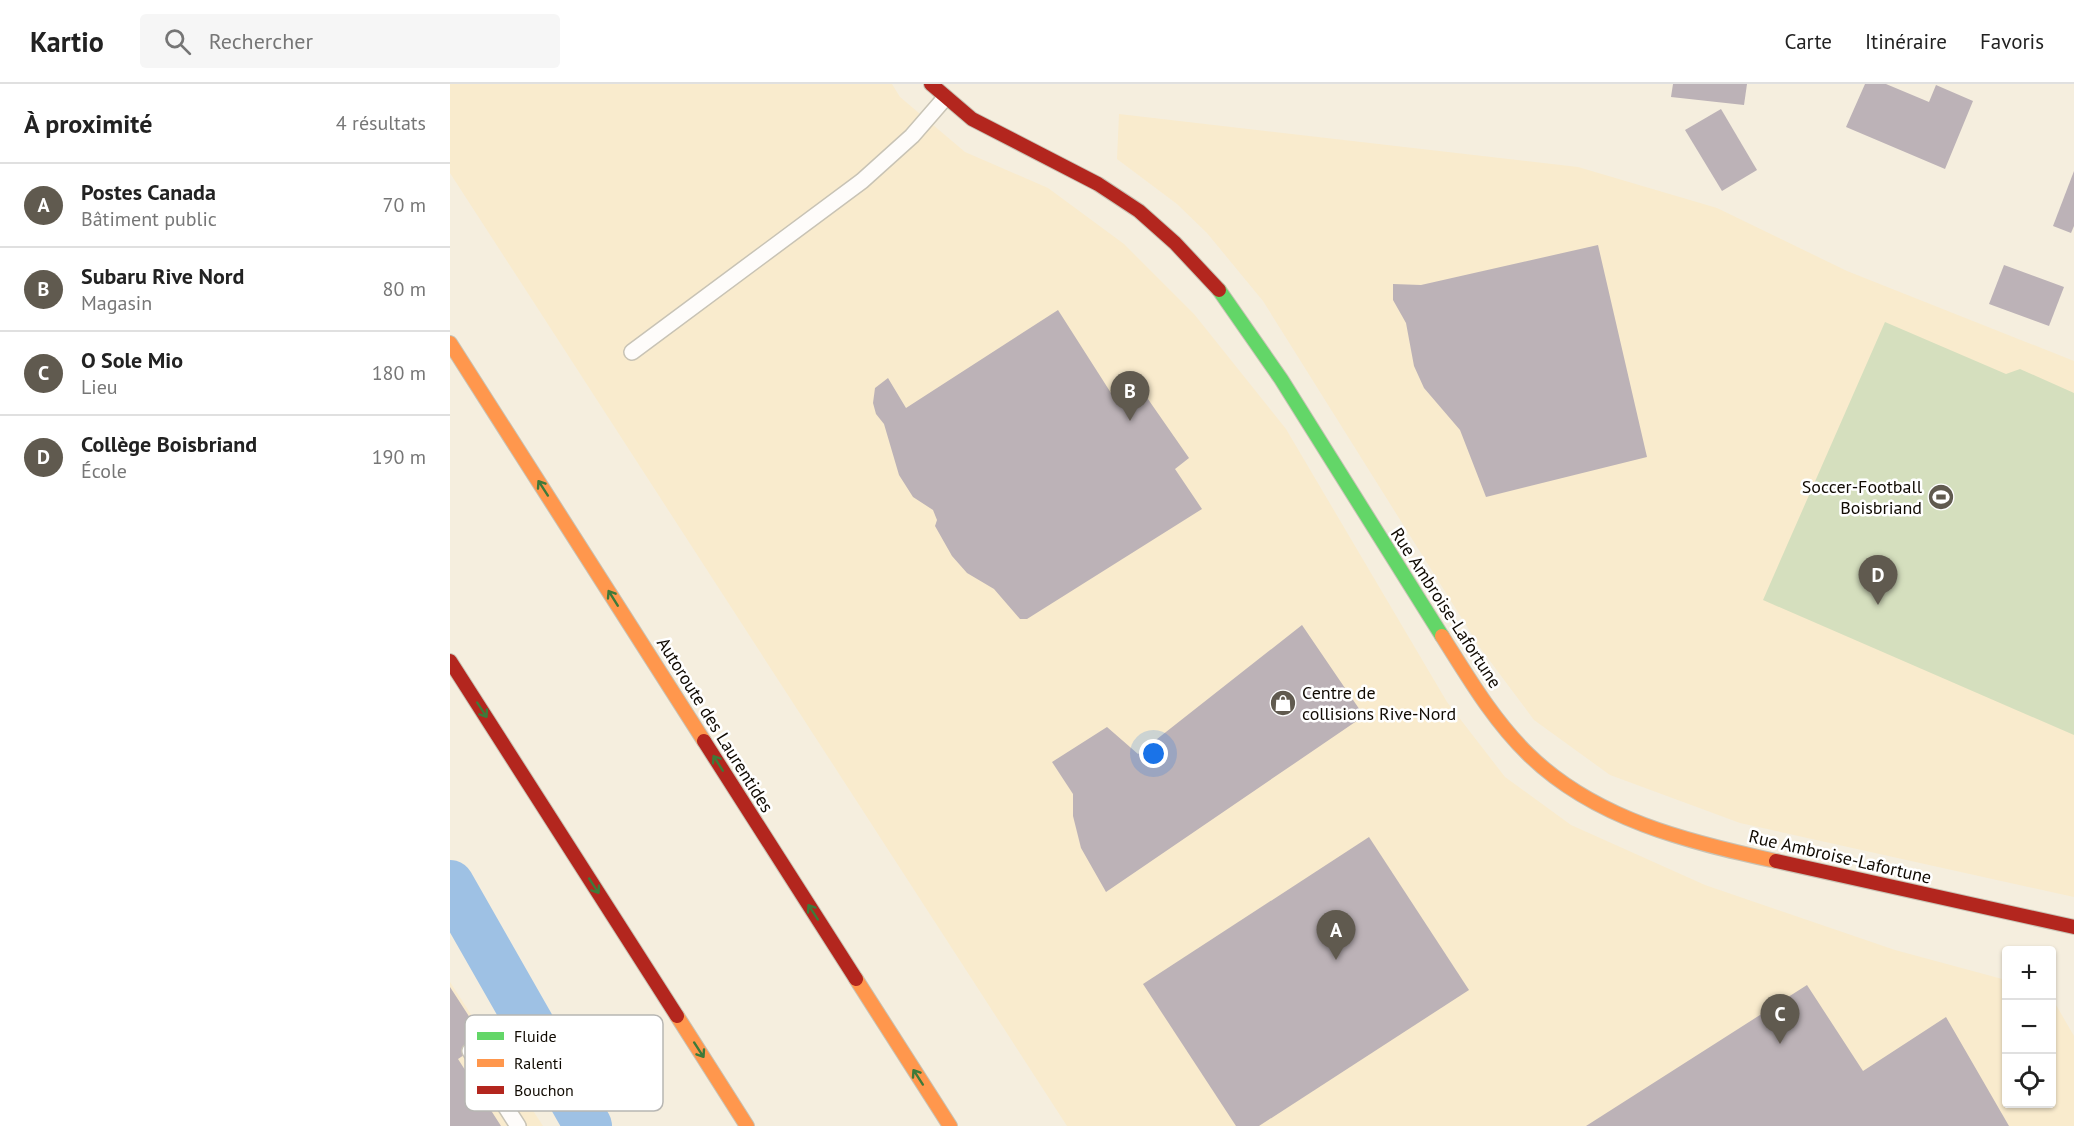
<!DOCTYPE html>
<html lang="fr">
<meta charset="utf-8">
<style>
:root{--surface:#fff;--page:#f6f6f6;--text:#222;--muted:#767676;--line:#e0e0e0;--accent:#605a4f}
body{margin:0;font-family:"PT Sans",sans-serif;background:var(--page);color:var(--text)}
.controls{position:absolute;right:18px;bottom:18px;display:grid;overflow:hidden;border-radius:6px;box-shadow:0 2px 4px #0004}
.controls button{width:54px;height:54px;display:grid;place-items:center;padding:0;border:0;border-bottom:2px solid var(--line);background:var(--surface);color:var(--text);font:30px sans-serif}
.you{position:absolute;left:704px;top:670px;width:21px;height:21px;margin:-15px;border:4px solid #fff;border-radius:50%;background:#1a73e8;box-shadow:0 0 0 9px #1a73e833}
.badge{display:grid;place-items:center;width:39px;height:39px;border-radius:50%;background:var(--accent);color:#fff;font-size:20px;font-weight:700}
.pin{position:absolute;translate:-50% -50px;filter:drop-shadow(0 2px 3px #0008)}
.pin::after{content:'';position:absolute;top:32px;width:21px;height:18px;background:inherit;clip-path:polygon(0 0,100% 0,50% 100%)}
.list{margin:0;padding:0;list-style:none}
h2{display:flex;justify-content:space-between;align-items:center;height:78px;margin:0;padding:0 24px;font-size:26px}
h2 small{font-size:20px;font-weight:400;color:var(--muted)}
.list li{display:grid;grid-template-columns:39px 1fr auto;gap:18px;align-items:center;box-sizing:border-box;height:84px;padding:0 24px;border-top:2px solid var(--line)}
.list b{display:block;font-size:22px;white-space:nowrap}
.list p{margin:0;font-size:20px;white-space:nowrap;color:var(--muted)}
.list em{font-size:20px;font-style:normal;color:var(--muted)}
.icon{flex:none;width:33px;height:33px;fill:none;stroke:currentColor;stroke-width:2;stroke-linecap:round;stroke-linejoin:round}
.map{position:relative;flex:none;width:1624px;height:1042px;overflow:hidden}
header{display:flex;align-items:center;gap:36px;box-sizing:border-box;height:84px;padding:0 30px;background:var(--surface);border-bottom:2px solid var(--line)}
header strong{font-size:28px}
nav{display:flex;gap:33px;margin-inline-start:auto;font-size:21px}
.search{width:420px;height:54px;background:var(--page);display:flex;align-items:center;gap:15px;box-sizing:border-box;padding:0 21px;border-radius:6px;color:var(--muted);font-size:22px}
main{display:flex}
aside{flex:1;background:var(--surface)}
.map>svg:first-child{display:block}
</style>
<header>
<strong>Kartio</strong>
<div class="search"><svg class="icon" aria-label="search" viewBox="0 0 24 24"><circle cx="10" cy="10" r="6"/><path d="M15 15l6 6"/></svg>Rechercher</div>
<nav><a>Carte</a><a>Itinéraire</a><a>Favoris</a></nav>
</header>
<main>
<aside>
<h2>À proximité<small>4 résultats</small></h2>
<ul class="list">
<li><span class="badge">A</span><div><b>Postes Canada</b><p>Bâtiment public</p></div><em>70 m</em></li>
<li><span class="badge">B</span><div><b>Subaru Rive Nord</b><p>Magasin</p></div><em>80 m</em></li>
<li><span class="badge">C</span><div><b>O Sole Mio</b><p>Lieu</p></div><em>180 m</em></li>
<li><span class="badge">D</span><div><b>Collège Boisbriand</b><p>École</p></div><em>190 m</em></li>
</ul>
</aside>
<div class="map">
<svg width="1624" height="1042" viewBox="0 0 1624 1042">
<rect width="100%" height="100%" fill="#f5eede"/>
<g fill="#f9ebcd">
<path d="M0,0H442L450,13L515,68L598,104L674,160L744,230L836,345L997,618L1055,693L1121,741L1255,801L1445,866L1556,896V1020H1602V914L1624,952V1042H617L0,89Z"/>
<path d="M669,30L1128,83L1267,124L1397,187L1624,277V813L1290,739L1160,691L1084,636L1031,565L813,217L757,149L727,120L667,75Z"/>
<path d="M0,898L93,1042H0Z"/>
</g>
<path fill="#d5dfbe" d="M1435,238L1556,290L1570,285L1624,309V651L1313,516Z"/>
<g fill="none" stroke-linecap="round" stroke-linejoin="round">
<path stroke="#9ec1e4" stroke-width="48" d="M0,800L138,1042"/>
</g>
<g fill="#bcb2b7">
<path d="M1223,0H1297L1294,21L1221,13Z"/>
<path d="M1415,0H1436L1479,18L1486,1L1523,17L1495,85L1396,43Z"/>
<path d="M1271,25L1307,86L1272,107L1235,46Z"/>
<path d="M1624,87V142L1621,149L1603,142Z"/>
<path d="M1148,161L1197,373L1036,413L1010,346L974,304L964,282L956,239L943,216V200L971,201Z"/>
<path d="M1554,181L1614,203L1599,242L1539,220Z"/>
<path d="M608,226L661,309L684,295L739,374L725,385L752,425L577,535H570L544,505L517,489L502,472L485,442L487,436L483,426L463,413L449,391L434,340L426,330L423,319L425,304L438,294L456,324Z"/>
<path d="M852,541L914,632L656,808L631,764L623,732V710L602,678L657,643L688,670Z"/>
<path d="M919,753L1019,906L809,1042H786L693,900Z"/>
<path d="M1357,901L1413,987L1496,933L1559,1042H1136Z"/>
<path d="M0,903L35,957L8,975L51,1042H0Z"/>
</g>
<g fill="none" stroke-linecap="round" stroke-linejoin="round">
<g stroke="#c8c3b5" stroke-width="18">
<g id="lane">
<path d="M182,268L412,97L462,52L495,14"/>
<path d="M20,967L68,1042"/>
</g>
</g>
<g stroke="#c8c3b5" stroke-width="16">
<path id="fast" d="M769,206L831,295L992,552"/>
</g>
<g stroke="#c8c3b5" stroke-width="16">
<g id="slow">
<path d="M0,259L254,657"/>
<path d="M992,552C1018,593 1043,636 1078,670C1144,735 1238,758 1326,777"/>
<path d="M406,895L500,1042"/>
<path d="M227,932L297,1042"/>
</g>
</g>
<g stroke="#c8c3b5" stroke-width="16">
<g id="jam">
<path d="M481,0L522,35L648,100L689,127L725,159L769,206"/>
<path d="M0,577L227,932"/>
<path d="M254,657L406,895"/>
<path d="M1326,777L1624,843"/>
</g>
</g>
<use href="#lane" stroke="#fefcfa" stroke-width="15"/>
<use href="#fast" stroke="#63d668" stroke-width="14"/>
<use href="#slow" stroke="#ff974d" stroke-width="14"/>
<use href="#jam" stroke="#b3261e" stroke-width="14"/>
</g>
<defs><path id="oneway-shaft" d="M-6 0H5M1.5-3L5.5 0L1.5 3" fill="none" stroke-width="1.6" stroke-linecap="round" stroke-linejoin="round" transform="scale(1.5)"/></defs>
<g stroke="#3e7a3a">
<use href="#oneway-shaft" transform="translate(93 404) rotate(-123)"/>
<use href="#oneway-shaft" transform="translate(163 514) rotate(-122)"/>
<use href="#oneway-shaft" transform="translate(32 626) rotate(57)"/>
<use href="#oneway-shaft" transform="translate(268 679) rotate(-122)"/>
<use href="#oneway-shaft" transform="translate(144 802) rotate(57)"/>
<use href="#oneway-shaft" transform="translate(363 828) rotate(-123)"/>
<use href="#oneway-shaft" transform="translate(249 966) rotate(57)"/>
<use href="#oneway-shaft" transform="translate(468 993) rotate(-123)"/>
</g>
<defs>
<g id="stadium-disc" transform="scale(1.35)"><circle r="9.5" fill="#605a4f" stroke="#fff"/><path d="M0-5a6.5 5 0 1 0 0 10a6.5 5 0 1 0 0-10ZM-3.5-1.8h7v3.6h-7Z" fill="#fff"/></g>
<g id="shop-disc" transform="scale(1.35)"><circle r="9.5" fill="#605a4f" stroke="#fff"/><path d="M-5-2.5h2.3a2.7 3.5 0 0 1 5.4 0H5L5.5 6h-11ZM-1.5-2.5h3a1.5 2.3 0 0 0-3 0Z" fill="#fff"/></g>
</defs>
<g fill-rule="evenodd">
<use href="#stadium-disc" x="1491" y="413"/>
<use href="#shop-disc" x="833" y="619"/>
</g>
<g text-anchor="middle" stroke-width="5" stroke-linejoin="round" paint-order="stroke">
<g font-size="18" fill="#100a02" stroke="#fff" text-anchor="end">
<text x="1472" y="409">Soccer-Football<tspan x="1472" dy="21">Boisbriand</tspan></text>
<text x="852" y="615" text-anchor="start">Centre de<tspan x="852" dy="21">collisions Rive-Nord</tspan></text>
</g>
<g font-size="18" fill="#100a02" stroke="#fff">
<text transform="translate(996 524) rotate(57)" y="6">Rue Ambroise-Lafortune</text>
<text transform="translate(265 641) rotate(58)" y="6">Autoroute des Laurentides</text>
<text transform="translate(1390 773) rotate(13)" y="6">Rue Ambroise-Lafortune</text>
</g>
</g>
<rect x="15" y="931" width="198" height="96" rx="9" fill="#fff" stroke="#b7b6b3" stroke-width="1.5"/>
<rect x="27" y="948" width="27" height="8" fill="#63d668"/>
<rect x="27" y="975" width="27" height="8" fill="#ff974d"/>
<rect x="27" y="1002" width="27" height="8" fill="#b3261e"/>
<g font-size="16" fill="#100a02">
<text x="64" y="958">Fluide</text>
<text x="64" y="985">Ralenti</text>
<text x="64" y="1012">Bouchon</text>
</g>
</svg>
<div class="controls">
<button>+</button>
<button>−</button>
<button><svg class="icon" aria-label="locate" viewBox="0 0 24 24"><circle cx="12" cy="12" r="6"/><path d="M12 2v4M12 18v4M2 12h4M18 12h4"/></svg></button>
</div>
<div class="you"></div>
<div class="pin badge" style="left:886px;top:876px">A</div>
<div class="pin badge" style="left:680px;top:337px">B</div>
<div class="pin badge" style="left:1330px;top:960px">C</div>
<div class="pin badge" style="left:1428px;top:521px">D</div>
</div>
</main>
